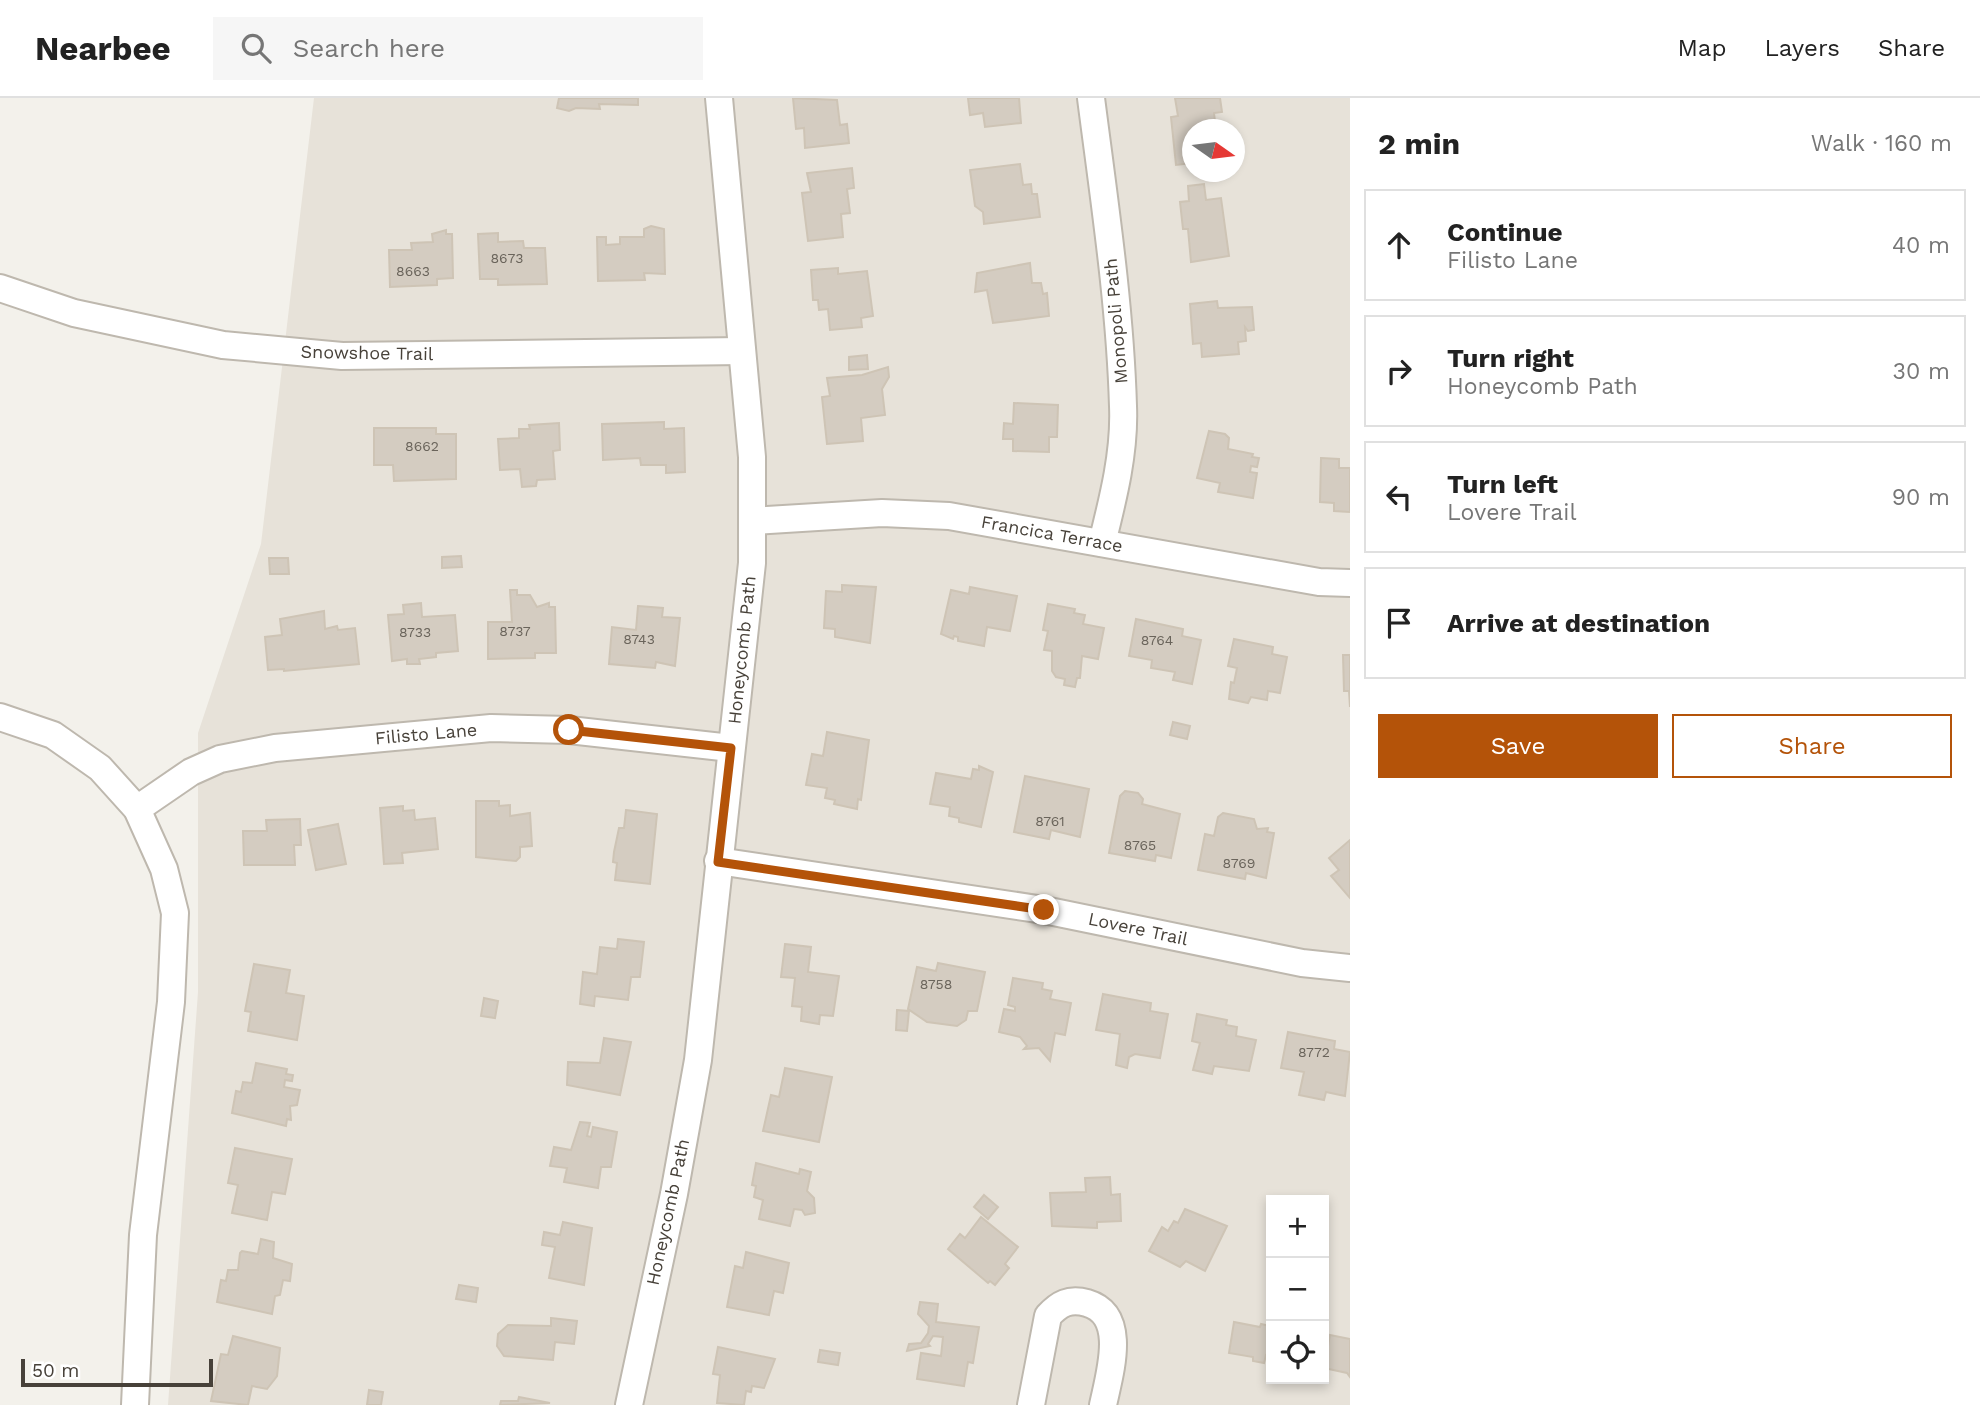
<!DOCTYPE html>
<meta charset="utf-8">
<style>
:root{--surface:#fff;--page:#f6f6f6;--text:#222;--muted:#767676;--line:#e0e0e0;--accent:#b45309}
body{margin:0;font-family:"Work Sans",sans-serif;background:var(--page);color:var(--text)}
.controls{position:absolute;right:21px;bottom:21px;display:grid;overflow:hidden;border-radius:0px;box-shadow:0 4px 10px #0003}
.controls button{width:63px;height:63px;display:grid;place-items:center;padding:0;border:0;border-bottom:2px solid var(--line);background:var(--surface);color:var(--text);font:35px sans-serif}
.compass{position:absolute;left:1182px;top:21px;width:63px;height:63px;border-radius:50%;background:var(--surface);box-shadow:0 4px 10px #0003;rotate:104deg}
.scale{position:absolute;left:21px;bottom:18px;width:192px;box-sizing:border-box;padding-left:7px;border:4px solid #474139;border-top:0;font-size:19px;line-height:24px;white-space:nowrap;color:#474139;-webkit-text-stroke:5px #fff;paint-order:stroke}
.stop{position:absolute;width:21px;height:21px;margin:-16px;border:5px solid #b45309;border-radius:50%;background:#fff}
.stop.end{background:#b45309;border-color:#fff;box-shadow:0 2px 7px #0008}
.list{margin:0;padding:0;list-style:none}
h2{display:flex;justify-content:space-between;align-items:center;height:91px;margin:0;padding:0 28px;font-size:30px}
h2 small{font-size:23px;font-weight:400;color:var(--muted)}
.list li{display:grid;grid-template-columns:46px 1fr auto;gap:21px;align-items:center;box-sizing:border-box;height:112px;margin:0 14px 14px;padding:0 14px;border:2px solid var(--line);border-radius:0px}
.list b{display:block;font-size:26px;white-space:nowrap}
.list p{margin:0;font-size:23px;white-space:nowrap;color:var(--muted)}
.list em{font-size:23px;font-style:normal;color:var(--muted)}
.actions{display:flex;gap:14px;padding:21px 28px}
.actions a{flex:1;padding:16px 0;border:2px solid var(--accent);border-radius:0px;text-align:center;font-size:24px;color:var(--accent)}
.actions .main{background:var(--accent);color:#fff}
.icon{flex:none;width:38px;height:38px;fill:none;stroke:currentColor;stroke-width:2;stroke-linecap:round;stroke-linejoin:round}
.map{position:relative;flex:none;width:1350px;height:1307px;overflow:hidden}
header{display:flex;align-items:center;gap:42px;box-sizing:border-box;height:98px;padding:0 35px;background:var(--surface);border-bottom:2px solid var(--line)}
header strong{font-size:33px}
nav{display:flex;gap:38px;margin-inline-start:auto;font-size:24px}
.search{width:490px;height:63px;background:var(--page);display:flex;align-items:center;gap:18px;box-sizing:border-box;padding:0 24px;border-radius:0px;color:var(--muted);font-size:26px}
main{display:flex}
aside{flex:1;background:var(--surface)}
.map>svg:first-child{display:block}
</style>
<header>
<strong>Nearbee</strong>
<div class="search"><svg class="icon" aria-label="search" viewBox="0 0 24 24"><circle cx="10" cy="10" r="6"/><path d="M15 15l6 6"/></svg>Search here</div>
<nav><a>Map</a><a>Layers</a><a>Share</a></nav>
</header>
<main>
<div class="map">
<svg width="1350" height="1307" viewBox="0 0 1350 1307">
<rect width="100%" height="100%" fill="#f3f1eb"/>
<path fill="#e7e2d9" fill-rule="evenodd" d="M314,0H1350V1307H168L198,894V635L261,446ZM1192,32H1234V74H1192ZM1271,1102H1324V1281H1271Z"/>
<g fill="#d4ccc1" stroke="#cec4b5" stroke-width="2">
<path d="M638,0V7L599,6L600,11L576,10L569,13L557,10L559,0Z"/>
<path d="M793,0L837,2L840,27L847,26L849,45L805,50L804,30L796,31Z"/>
<path d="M968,0H1019L1021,25L985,29L983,15L970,17Z"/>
<path d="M1175,0H1220L1222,14L1214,15L1216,32H1192V65L1176,67L1171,19L1178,18Z"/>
<path d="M1020,66L1023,87L1031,86L1032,96H1037L1040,119L984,126L983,114L975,108L970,72Z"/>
<path d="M852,70L854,90L847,91L850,115L841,116L843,139L808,143L802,95L811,94L807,75Z"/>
<path d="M1204,86L1206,102L1221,100L1229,158L1191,164L1188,131H1183L1180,104L1189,103L1188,88Z"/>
<path d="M651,128L664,131L665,176L644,175L645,182L598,183L597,139H606V147L620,146V139H644V131Z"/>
<path d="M446,132V136H452L453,180L437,181V187L390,189L389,152H412L411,145L433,144L432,136Z"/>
<path d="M498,135V144L523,143L524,150H545L547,186L498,187V181H480L478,136Z"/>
<path d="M1030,165L1032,185H1041L1043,196L1047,195L1049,218L993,225L987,192L975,194L977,175Z"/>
<path d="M838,170V176L867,173L873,218L861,220L862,229L830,232L828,211L819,212L818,202H813L811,172Z"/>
<path d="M1217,203L1218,210L1252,209L1254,232L1248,233L1245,229L1246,243L1238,244L1239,256L1202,259L1201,245L1193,246L1190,206Z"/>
<path d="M867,257L868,271L849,272V259Z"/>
<path d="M888,269L889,279L882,291L885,317L861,320L863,343L827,346L822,299L830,298L827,280L862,277Z"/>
<path d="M1014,305L1058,307L1057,339H1049V354L1013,353V341H1003L1004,325L1013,326Z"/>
<path d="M664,324V331L684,330L685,374L666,375V367H641L640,360L603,362L602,326Z"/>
<path d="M559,325L560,352L553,353L555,381L537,382L536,388L522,389L520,371L500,372L498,341L519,340V331H530L529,327Z"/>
<path d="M374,330H436V336H456V381L394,383L393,367H374Z"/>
<path d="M1209,333L1225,336L1229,340L1228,351L1253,356L1252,359L1259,360L1257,369L1251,368L1250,374L1257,375L1253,400L1218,394L1220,385L1197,380Z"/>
<path d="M1321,360L1339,361V370H1350V414L1334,413V405L1320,404Z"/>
<path d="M461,458L462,469L442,470V459Z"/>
<path d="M269,460H288L289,476H270Z"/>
<path d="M842,487L876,489L870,545L835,539V531L824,530L826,493L842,494Z"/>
<path d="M970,489L1017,498L1010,533L987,529L984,548L958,543V539L954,538L953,541L941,536L951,492L969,496Z"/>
<path d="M510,492H517V497H530L537,509L549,505V509H555L556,555H535V560L488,561V524H512Z"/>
<path d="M421,505L422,519L455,517L458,553L436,555V559L419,561L420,566H407V561L392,563L388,517L404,516L403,507Z"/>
<path d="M1048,506L1075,511L1074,515L1085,517L1083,526L1104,530L1098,561L1082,558L1080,580H1077L1075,589L1064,587L1065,581L1056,579L1052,573V553L1044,552L1048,533L1043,532Z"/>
<path d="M638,508L663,510L662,519L680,520L675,568L656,564L655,570L609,566L612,529L636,532Z"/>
<path d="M324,513L325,531L337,528L338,532L355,530L359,566L284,573V571L268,572L265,539L282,537L280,521Z"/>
<path d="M1136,521L1183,531L1182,538L1201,542L1192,586L1173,582L1175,574L1151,570L1152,562L1129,558Z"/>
<path d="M1234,541L1273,549L1272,556L1287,559L1280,595L1268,593L1267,602L1251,599L1248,605L1229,601L1231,584L1234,585L1237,570L1228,568Z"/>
<path d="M1343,557H1350V609L1349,593H1344Z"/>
<path d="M1173,624L1190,628L1187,641L1170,637Z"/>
<path d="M827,634L869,642L861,702L858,701L857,711L834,706L835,702L825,700L827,690L806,687L812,656L823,658Z"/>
<path d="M979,668L993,674L981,729L959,724V720L949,718L950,709L930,706L936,675L971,681L973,671L979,672Z"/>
<path d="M1025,678L1089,691L1080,739L1051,732L1049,741L1014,734Z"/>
<path d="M1125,693L1138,695L1143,701L1142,706L1180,716L1171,760L1156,757L1155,763L1109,755L1120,698Z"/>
<path d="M476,703H499V708L510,707V718L530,715L532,748L520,749V759L516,763L476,759Z"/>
<path d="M403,708V713L414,712L415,722L435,720L438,751L402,755L403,765L384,766L380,710Z"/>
<path d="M626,712L657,716L650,786L615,782L617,765L613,764L614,754L619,730H624Z"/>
<path d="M1223,715L1254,721L1257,731L1268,730L1267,734L1274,735L1266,780L1246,775L1245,781L1198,772L1205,736L1214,738L1218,719Z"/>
<path d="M300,721L301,747H294L295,767H244L243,733H267L266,722Z"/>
<path d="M338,726L346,766L316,772L308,732Z"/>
<path d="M1350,742V800L1331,778L1339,772L1329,760Z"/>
<path d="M618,841L644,844L640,879H631L628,902L595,898L594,908L580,906L583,874L597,876L600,849L617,851Z"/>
<path d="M785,846L811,849L808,874L839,878L833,918L820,917L819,926L801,923L802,909L792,908L795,880L781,879Z"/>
<path d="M938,865L985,874L977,913H968L966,922L957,928L927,924L908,911L917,869L936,873Z"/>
<path d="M254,866L290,872L286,895L304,898L297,942L248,933L251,914L245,913Z"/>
<path d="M1013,880L1043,885L1042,891L1052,893L1050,901L1071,905L1065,937L1055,935L1050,963L1039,950L1024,951L1027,948L1020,939L999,934L1004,911L1015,913V909L1008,907Z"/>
<path d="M1103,896L1151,905L1150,913L1168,916L1160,960L1135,956L1129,959L1127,970L1116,967L1120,936L1096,932Z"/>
<path d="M484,900L498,903L495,920L481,918Z"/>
<path d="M897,912L909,913L907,933L896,932Z"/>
<path d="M1197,916L1227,922L1226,927L1237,929L1236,938L1256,942L1249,973L1214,968L1212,976L1193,972L1200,945L1192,943Z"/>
<path d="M1288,934L1335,943L1334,951L1350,954L1345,998L1326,994L1324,1002L1299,997L1304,974L1281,970Z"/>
<path d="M604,940L631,944L620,997L567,987L568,964L600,965Z"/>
<path d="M256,965L287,971L286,976L293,977L292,983L285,982L284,989L300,992L297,1007L290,1008L291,1022L287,1021L286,1028L232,1015L236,993L241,994L243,984L252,985Z"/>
<path d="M785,970L832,979L819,1044L763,1033L771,997L779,999Z"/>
<path d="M580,1024L590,1025L587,1038L591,1039L593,1029L617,1034L611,1069H601L598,1090L564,1084L567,1070L550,1068L554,1049L571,1052Z"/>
<path d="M235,1050L292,1061L285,1096L272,1094L267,1122L232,1115L238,1087L228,1085Z"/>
<path d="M756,1065L799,1076L800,1071L811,1074L807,1093L814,1100L815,1115L805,1117L802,1112L794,1111L790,1128L759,1121L763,1102L754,1099L756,1088L752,1087Z"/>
<path d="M1110,1079L1111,1097L1120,1096L1121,1123L1097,1124V1130L1052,1128L1050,1095L1086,1094L1085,1080Z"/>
<path d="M984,1097L998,1109L988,1121L974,1109Z"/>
<path d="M1185,1111L1227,1128L1205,1173L1186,1163L1180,1169L1149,1153L1162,1129L1168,1133L1174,1123L1178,1125Z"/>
<path d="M981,1119L1018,1149L1005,1166L1009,1170L995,1187L990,1183L988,1185L948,1151L960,1136L965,1140Z"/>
<path d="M563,1124L592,1130L584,1187L549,1180L555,1149L542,1147L544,1134L560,1137Z"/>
<path d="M261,1141L274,1144L273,1160L292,1166L290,1183L283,1182L280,1197L275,1198L272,1216L217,1204L221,1182L226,1183L228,1172H238L240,1155L242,1153L258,1156Z"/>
<path d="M746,1154L789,1165L783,1195L774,1193L769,1217L727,1209L735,1168L743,1170Z"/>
<path d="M459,1187L478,1190L476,1204L456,1201Z"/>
<path d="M920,1204L938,1206L936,1224L979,1229L973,1265L968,1264L964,1288L917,1281L921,1255L941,1258L943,1239L933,1238L928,1246L930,1248L907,1253L909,1246L921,1245L928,1235L929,1228L918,1216Z"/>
<path d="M551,1220L577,1223L574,1246L555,1244L553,1262L504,1258L497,1248L498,1236L508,1227L551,1228Z"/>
<path d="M1271,1220V1258L1266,1257L1264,1265L1253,1263V1259L1229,1255L1234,1224L1260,1229L1261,1226L1270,1228Z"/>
<path d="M1330,1237L1350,1241V1279L1347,1275L1324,1270Z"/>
<path d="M233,1238L280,1250L277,1278L267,1291L252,1288L248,1307L211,1303L221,1256L228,1257Z"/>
<path d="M718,1249L775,1261L764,1290L752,1288L751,1294L746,1293L744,1307L717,1305L720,1277L713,1276Z"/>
<path d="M820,1252L840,1255L838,1267L818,1264Z"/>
<path d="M369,1292L383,1294L381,1307H367Z"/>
<path d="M519,1299L550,1305L500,1307L501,1303H518Z"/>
</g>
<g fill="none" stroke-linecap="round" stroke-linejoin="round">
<g stroke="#beb8ae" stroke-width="30">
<g id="minor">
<path d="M1091,0C1104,101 1120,206 1123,308C1125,354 1113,401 1102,445"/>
<path d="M0,190L74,215L223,247L342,258L742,253"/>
<path d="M752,423L882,415L949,418L1319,484L1350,485"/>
<path d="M0,619L53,637L100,670L137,711L164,771L175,815L171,904L143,1137L135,1307"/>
<path d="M137,711L191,674L220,661L275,650L491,630L569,632L731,650"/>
<path d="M718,763L1044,812L1302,865L1350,870"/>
<path d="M629,1307L674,1096L698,962L752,465V359L719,0"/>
<path d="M1031,1307L1048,1218C1059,1206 1069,1200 1087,1205C1128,1217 1110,1274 1103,1307"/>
</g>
</g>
<use href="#minor" stroke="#fff" stroke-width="26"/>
</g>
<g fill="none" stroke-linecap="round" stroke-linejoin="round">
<path stroke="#b45309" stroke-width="9" d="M569,632L731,650L718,764L1044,812"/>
</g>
<g text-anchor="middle" stroke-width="5" stroke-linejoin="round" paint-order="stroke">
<g font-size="14" fill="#6a645b">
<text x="507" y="165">8673</text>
<text x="413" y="178">8663</text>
<text x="422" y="353">8662</text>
<text x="515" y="538">8737</text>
<text x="415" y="539">8733</text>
<text x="639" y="546">8743</text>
<text x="1157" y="547">8764</text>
<text x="1050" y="728">8761</text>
<text x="1140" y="752">8765</text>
<text x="1239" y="770">8769</text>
<text x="936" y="891">8758</text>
<text x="1314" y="959">8772</text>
</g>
<g font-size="18" fill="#474139" stroke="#fff">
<text transform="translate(1116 223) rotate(-95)" y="6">Monopoli Path</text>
<text transform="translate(367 255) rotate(1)" y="6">Snowshoe Trail</text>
<text transform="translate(1052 436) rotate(10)" y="6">Francica Terrace</text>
<text transform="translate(742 552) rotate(-84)" y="6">Honeycomb Path</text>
<text transform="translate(426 636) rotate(-5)" y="6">Filisto Lane</text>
<text transform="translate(1138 831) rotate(12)" y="6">Lovere Trail</text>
<text transform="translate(668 1114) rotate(-78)" y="6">Honeycomb Path</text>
</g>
</g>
</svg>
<div class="controls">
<button>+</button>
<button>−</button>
<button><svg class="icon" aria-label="locate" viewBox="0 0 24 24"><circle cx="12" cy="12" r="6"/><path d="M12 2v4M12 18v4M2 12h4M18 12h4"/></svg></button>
</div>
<svg class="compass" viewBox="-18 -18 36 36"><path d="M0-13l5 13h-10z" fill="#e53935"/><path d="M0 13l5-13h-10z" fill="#767676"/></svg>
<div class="scale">50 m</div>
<div class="stop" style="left:569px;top:632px"></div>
<div class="stop end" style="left:1044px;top:812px"></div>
</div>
<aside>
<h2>2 min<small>Walk · 160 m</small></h2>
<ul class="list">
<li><svg class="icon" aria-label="ahead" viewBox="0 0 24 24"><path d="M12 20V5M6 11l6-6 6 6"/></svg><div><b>Continue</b><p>Filisto Lane</p></div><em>40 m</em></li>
<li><svg class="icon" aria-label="right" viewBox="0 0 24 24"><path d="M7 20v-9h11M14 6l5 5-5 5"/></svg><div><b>Turn right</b><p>Honeycomb Path</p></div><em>30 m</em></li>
<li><svg class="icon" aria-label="left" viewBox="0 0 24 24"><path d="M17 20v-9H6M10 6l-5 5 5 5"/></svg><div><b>Turn left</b><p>Lovere Trail</p></div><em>90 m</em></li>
<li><svg class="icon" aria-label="arrive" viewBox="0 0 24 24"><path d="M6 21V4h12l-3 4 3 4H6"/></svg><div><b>Arrive at destination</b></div></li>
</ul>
<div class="actions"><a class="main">Save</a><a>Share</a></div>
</aside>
</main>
